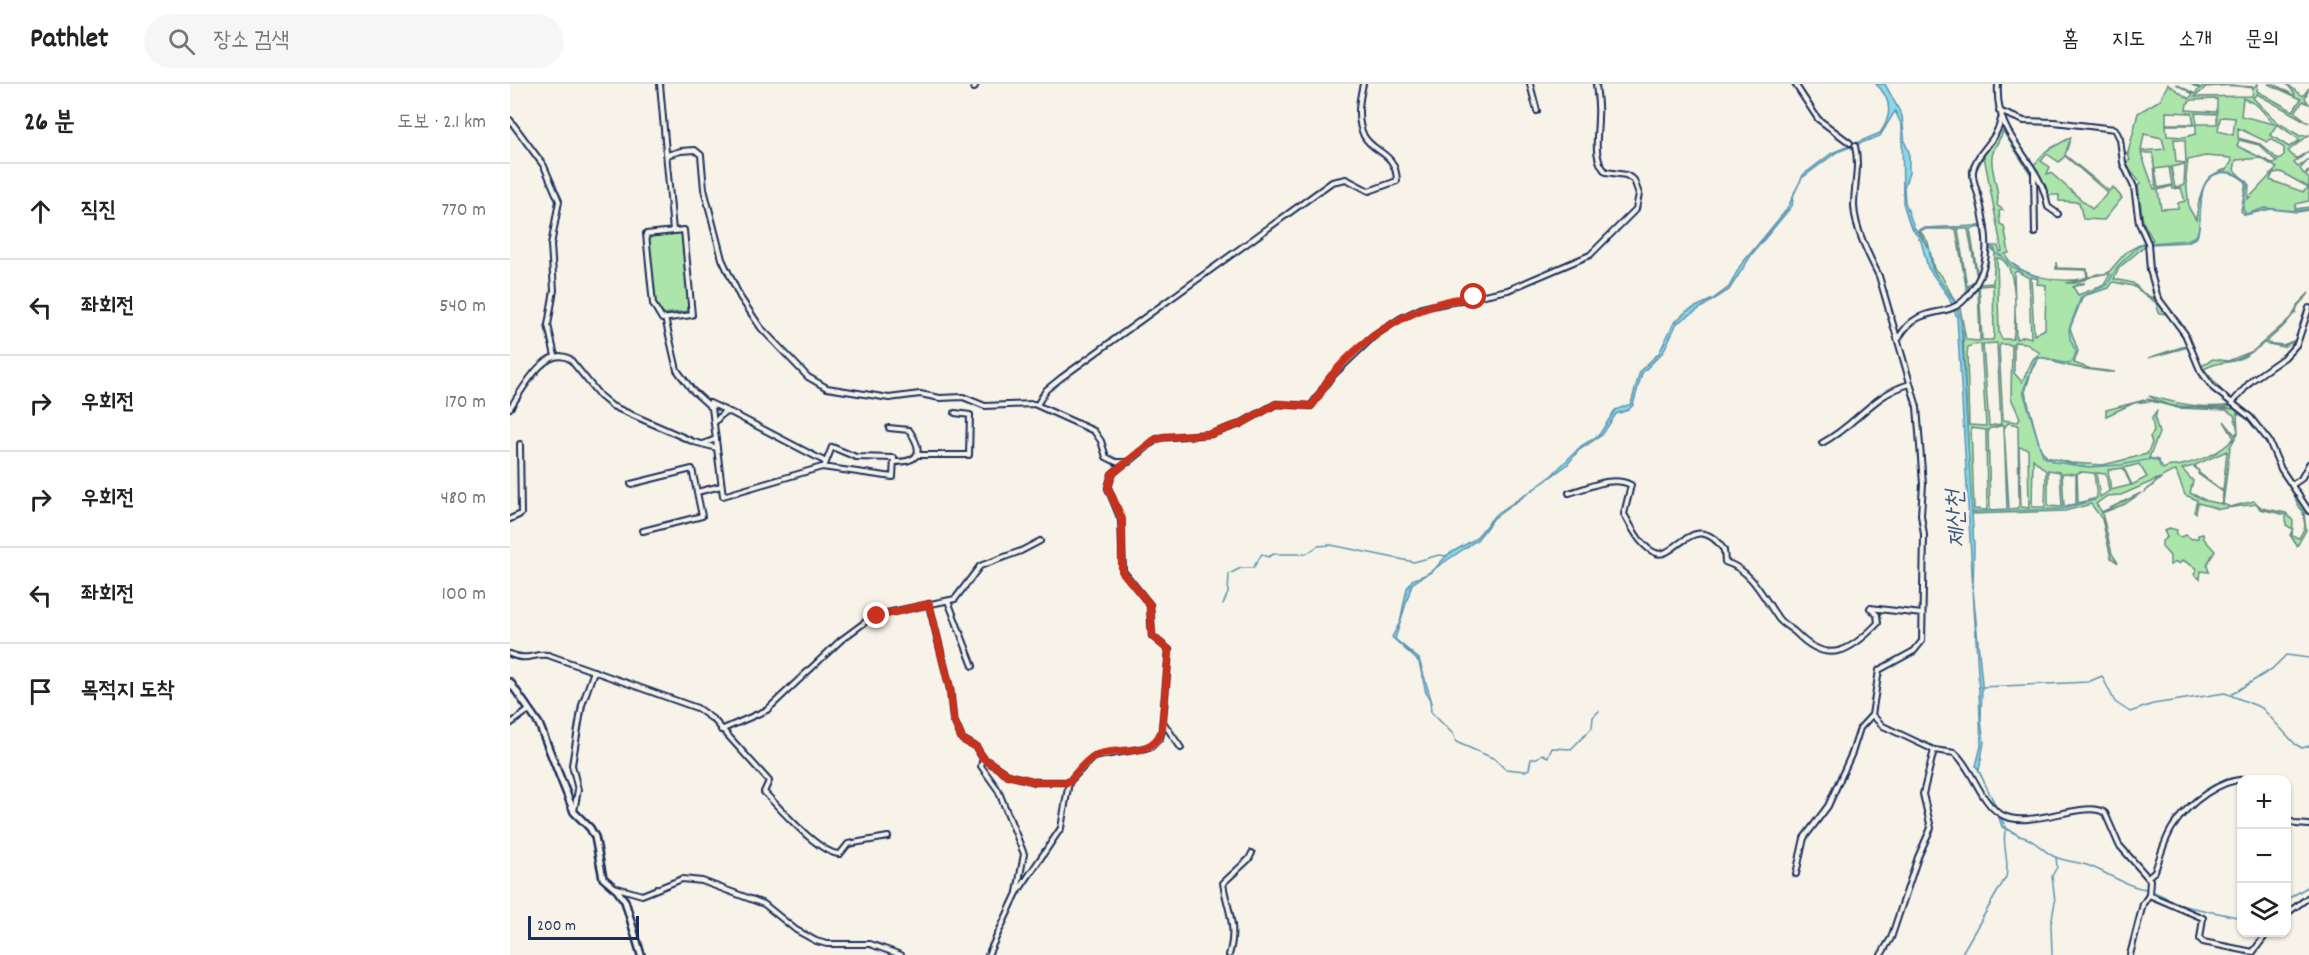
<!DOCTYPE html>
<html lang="ko">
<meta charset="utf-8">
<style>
:root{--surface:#fff;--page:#f6f6f6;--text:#222;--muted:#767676;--line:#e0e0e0}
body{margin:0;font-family:Dekko,"Poor Story",sans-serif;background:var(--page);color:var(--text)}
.controls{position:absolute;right:18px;bottom:18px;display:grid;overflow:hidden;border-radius:12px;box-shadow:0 2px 4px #0004}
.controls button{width:54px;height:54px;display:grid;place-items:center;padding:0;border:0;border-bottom:2px solid var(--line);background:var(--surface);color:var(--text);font:30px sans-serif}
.scale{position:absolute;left:18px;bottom:15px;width:111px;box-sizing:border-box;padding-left:6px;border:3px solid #1b2f5e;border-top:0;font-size:16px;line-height:21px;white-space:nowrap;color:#1b2f5e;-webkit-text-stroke:4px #f7f3e8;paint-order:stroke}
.stop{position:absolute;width:18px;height:18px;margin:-14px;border:4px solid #c8321e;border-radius:50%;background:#fff}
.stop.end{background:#c8321e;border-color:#fff;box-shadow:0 2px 6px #0008}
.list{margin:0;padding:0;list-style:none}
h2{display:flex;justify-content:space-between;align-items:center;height:78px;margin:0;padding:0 24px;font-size:26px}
h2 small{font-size:20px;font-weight:400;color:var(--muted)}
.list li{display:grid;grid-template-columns:39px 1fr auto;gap:18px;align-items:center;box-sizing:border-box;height:96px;padding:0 24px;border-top:2px solid var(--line)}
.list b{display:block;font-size:22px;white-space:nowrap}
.list em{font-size:20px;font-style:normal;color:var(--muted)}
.icon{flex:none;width:33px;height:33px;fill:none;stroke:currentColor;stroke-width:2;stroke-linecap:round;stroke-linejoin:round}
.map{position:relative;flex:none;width:1799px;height:871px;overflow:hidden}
header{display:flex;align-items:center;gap:36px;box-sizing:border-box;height:84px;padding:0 30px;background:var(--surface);border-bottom:2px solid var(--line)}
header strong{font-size:28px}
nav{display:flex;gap:33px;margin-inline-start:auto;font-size:21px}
.search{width:420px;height:54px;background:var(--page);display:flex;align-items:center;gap:15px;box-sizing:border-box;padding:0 21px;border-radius:33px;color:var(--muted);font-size:22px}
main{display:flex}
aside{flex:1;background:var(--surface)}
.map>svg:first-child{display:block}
</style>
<header>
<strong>Pathlet</strong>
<div class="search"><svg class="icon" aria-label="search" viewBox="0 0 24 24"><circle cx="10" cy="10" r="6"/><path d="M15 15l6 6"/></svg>장소 검색</div>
<nav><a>홈</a><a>지도</a><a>소개</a><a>문의</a></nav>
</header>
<main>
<aside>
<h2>26 분<small>도보 · 2.1 km</small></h2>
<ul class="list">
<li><svg class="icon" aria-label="ahead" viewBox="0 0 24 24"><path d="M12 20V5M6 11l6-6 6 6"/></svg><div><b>직진</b></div><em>770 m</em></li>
<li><svg class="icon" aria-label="left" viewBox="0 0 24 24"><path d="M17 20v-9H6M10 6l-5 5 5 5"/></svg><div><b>좌회전</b></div><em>540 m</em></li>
<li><svg class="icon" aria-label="right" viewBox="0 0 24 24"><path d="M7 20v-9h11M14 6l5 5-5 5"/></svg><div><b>우회전</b></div><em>170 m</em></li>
<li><svg class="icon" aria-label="right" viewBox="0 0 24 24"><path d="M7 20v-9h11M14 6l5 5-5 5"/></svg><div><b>우회전</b></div><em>480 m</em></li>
<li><svg class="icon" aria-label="left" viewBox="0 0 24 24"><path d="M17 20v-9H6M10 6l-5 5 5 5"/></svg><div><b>좌회전</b></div><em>100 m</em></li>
<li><svg class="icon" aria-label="arrive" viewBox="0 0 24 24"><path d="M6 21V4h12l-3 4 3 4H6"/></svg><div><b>목적지 도착</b></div></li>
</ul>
</aside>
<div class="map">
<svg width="1799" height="871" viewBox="0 0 1799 871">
<rect width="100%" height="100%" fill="#f7f3e8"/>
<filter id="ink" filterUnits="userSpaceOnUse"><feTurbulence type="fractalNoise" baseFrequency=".0167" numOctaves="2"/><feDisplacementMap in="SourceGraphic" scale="12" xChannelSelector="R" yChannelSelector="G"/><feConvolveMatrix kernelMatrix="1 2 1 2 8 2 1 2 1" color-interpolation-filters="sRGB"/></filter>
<g filter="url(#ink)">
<g fill="#abe5a9" stroke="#638a84" stroke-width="1.5" fill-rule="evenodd">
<path d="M1658,0L1679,15L1683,10L1666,0L1685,10L1689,5L1681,0L1691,4L1695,0L1744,3L1748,0L1747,7L1783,27L1791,15L1758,0H1764L1783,11L1785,10L1777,0L1793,12L1799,4L1795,14L1799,20L1793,17L1785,28L1799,39L1747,10L1743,14L1767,38L1790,52L1799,51L1778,67L1786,75L1799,67L1784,79L1788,83L1799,75L1790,85L1794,90L1799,87L1796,92L1799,95V117L1786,120L1785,125L1799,123V126L1787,128L1761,125L1735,131L1731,127L1736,98C1729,92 1720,87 1710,89C1683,94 1694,135 1687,153L1678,158L1640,160L1639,163L1638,161C1636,205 1654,218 1675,252C1679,259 1680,267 1683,274C1690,293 1705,306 1721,319L1722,322C1699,328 1658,325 1639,312C1662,318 1692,326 1721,321L1692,296L1678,263L1638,274L1678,261L1658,230L1649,229L1646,219L1623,202L1603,198L1599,204L1573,212L1560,244L1568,267L1564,279L1581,285L1605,288C1595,289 1557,282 1547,279C1541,276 1536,273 1529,274L1522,285L1515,308L1530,364L1537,373L1561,379L1593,381L1637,370L1642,359L1640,353L1644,348L1642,334L1647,326L1645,335L1649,349L1639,374L1648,376L1653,385C1659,381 1665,383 1672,381C1691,376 1710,370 1724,354L1714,337L1725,351L1728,347L1724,331L1716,326L1668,324L1641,317L1624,319L1596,332V326L1638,315L1661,322L1728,325L1742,337L1763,364L1771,387L1794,425L1799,430L1794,429L1796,446L1787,462L1780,451L1783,445L1776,441V431L1750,425L1747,420L1709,425L1688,419L1686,429L1684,428L1687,416L1675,411L1666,387C1653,389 1645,401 1633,409L1650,394L1611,411L1597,412L1586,420L1592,428L1631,409L1615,420L1592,429L1602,470L1608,479L1601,474L1592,435L1581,420L1555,427L1461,430L1453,250L1446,223L1449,220H1445L1422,185L1419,164L1408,147L1416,144L1471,142C1478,179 1477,191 1449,220L1451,219C1490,179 1471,169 1473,124L1478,162H1488L1490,168L1492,167L1474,72L1465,89L1471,123L1464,90L1465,83L1487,54L1491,39L1521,88V101V91L1493,47C1491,55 1483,63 1482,73C1480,88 1491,107 1487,121L1493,126L1489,127L1490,140L1494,142L1499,169L1495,170C1505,192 1556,202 1577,193L1576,186L1546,185V178L1547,184L1577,185L1578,193L1598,189L1616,168L1637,157L1627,137L1623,102L1627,135L1638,159L1636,152L1639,157L1643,156L1633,138L1628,102L1631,99L1613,79L1620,76L1618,70L1611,69V67L1618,69L1628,29L1650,16ZM1722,1L1743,4L1742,12L1685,13L1696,3ZM1733,14L1747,21L1764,40L1731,32ZM1707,15V28L1676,26L1677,20L1682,16ZM1656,28L1682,29L1684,40H1656ZM1685,29L1707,30V40H1687ZM1713,33L1725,34L1723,51L1708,47L1710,34ZM1767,40L1790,56L1779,63L1760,51ZM1656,41H1686V50L1675,53L1657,52ZM1728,44L1757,58L1761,55L1774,64V71L1769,76L1750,60L1728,54ZM1634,50L1652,54L1655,65L1631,67ZM1664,55L1675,56L1676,79L1666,78ZM1729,56L1749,61L1767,78L1764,80L1727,62ZM1631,69H1643L1646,105H1644ZM1695,72L1721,74L1722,77L1717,85C1691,91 1689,113 1686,136L1679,124L1676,94L1678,76ZM1751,74L1767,84L1738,115L1739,101L1724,86L1726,76ZM1675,80L1674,101L1665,104L1661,83ZM1659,83L1662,101L1648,104L1645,85ZM1771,88L1798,103V104L1793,108L1760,96L1763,89ZM1662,102L1663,105L1671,104L1675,117L1668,119V124L1651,125L1648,106ZM1471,143L1476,176L1468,194L1460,145ZM1414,145H1446L1457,208L1449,219H1446L1431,191L1424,185L1418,158L1410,147ZM1448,145H1458L1467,194L1457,203ZM1636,161L1637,182L1644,215L1633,209L1623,199L1604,195L1609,184ZM1479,166H1484L1485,169L1483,199L1471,200L1469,198L1478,180ZM1487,174C1509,176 1506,238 1503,255H1492L1489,249ZM1507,187L1519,194L1521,254L1515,252L1506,255L1504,189ZM1587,190H1600L1594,201L1568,211L1563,203L1575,199H1556L1574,196ZM1521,193L1528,195L1527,200L1536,201L1535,245L1524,251ZM1483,201L1484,251L1483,256H1472L1469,202ZM1465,204H1468L1470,252V257L1456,256L1450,224ZM1504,258L1515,259L1530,269L1523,275L1512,298L1504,289ZM1487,259L1491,340L1479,342L1473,260ZM1465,260H1471L1476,342L1459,341L1457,271L1458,263ZM1491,260L1502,261L1501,314L1510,334L1508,338L1493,336L1489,263ZM1727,329C1749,339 1760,361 1768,383C1771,390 1777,396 1781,403C1785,411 1786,422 1793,427L1795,443L1789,454L1782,452L1783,437L1776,429L1752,424L1744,417L1720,423L1713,420L1720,363L1728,349ZM1498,339L1508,341L1509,419L1508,424L1499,425L1494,344ZM1494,341L1497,425L1480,426L1478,345ZM1461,344L1476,346L1477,426L1464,425ZM1509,363L1518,365L1519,424L1511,423ZM1717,367L1713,407L1689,389L1685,381ZM1523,375L1536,387L1535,423H1522ZM1629,380L1637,393L1622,401L1614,384ZM1683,382L1689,387L1688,390L1713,408L1712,420L1697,417L1680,409L1683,397L1672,385ZM1613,384L1621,401L1601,406L1598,386ZM1538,386L1550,388L1552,423L1538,422ZM1571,388L1584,389L1587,414L1568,419L1567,389ZM1552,389L1566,390V420L1554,422ZM1586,389L1596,390L1599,407L1590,413Z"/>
<path d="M1493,30C1517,41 1540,38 1566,41L1517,40L1496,32L1497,41L1523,82L1536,67L1561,53L1555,71L1599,107L1603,103L1612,114L1594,136L1573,135L1569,118L1549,117V111H1539L1496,41L1491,31ZM1537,70L1549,78L1555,72L1598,109L1582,125L1541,89L1537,90L1540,83L1531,77Z"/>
<path d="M172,149L179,227L153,230L144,217L139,153Z"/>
<path d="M1799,209C1796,215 1789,218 1787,224C1780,238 1767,248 1755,259L1773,261L1788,255L1773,263L1754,259C1744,267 1732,276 1718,278C1709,279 1703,280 1694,285L1717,313L1722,315L1719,316L1701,300L1690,283L1703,275L1718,277L1743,267L1775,239L1786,228L1787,221Z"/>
<path d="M1659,444L1667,446L1666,451L1670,453L1676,451L1682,455L1688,454V451L1693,450L1694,455L1705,467L1697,480L1699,488L1691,487L1690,495L1684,490L1687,485L1673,476L1669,480L1666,478L1660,481V472L1652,463V457L1657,453L1654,447Z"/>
</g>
<path fill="#8ad8e9" stroke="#5e94b1" stroke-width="1.5" d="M1366,0H1375L1392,32L1395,59L1399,68V89L1394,103L1395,118L1404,143L1419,164L1422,185L1446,220L1451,238L1464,463L1463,505L1472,600L1471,637L1474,658L1469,687L1496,744L1510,752L1492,743L1484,718L1466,682L1471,662L1469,607L1447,233L1438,212L1418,184L1411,157L1400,141L1393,119L1392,42L1385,27L1370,52L1327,68L1292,94L1284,109L1282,122L1242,170L1219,206L1167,239L1153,268L1132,289L1123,321L1118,326L1106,330L1092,351L1069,366L1057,381L984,434L967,456L902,500L885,555L909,575L922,619L916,609L909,578L882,553L890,538L897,504L902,496L922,488L937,471L965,455L985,431L1037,396L1071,362L1089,351L1105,326L1121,320L1130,287L1149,269L1164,239L1177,227L1203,215L1219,203L1230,182L1277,125L1293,91L1322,69L1370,49C1382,32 1382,15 1366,0Z"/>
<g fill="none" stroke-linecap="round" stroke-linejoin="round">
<g stroke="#5e94b1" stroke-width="1.5">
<path d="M1407,147L1412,144L1471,142L1474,162"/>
<path d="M1637,159L1630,161L1608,182L1597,201L1571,213L1559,245L1560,255L1566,268L1563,277C1551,284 1539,270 1526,274L1513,307L1533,372L1544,378L1578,383L1611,381L1641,375L1649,378L1650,384"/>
<path d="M1640,159L1677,156L1686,152C1696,134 1681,92 1712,88C1722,86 1731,92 1738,98L1733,125L1736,130L1755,124L1786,127L1799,125"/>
<path d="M1478,164H1484L1487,170L1492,172L1502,183L1528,193"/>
<path d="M1462,428L1552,425L1585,416"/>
<path d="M713,520L718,509L719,490L731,484H743L752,470L758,473L764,470H796L808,462L821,461L904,478L929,471L937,472"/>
<path d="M1471,603L1578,598L1592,592L1605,618L1620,628L1643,620L1715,609L1752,624L1785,660L1792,664L1799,662"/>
<path d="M1722,610L1762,585L1776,571L1799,574"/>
<path d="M920,616L921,628L943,650L946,658L985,675L995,685L1015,687L1019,685L1021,675L1027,674L1032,670L1038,673L1042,664L1061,665L1082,644L1083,633L1089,627"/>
<path d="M1509,752C1524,754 1532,767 1545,773C1555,777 1567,778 1577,781C1594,787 1619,804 1637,805"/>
<path d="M1642,807L1674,822L1732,834"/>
<path d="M1776,816L1799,802"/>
<path d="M1452,869L1496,793C1500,778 1492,763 1495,747"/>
<path d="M1542,871L1541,840L1545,818L1542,792L1547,783L1546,773"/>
</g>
<g stroke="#1b2f5e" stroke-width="8">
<g id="minor">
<path d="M150,0L163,147"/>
<path d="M1020,0L1027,27"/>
<path d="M1285,0L1308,35L1340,59"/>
<path d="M1488,0C1484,57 1530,73 1538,123L1548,130"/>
<path d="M464,4L466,0"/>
<path d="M1489,27L1514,37L1544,38L1605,45L1610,55L1613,79L1624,103L1629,139L1638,159L1640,186L1648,214L1675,250L1690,286L1703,304L1740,333L1759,357L1771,385L1799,427"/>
<path d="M0,36L34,82L49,117L41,161L44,206L38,241L45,272"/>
<path d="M1345,62C1350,83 1344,101 1344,122C1345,145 1359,172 1369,192L1407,323L1413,400L1411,431L1414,451L1412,557L1404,567L1369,586L1362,631L1373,642L1424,666L1445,669C1463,685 1470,719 1492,731C1519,746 1576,715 1595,729L1609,761L1640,796L1639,811L1633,820L1620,871"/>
<path d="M157,71L171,67L185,66L191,71L194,105L212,175L230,213L251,244L298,293L317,304L379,314L410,310L430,314L453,313L475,322L524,320L584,347L591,357L596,373L606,378H619L648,354L701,350L730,340L766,320L801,322L821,293L864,252L891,234L912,224L998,206L1080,171L1126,125L1129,110L1124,96L1116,91L1096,88C1082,74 1088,52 1088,33C1089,22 1087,11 1086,0"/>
<path d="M1524,90L1525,149"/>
<path d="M174,146L182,231L152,235L143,220L136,150Z"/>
<path d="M155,234L167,286L182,306L202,324L213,412L312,383L383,393L384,374L346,373L322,363L314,383"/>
<path d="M1389,254C1406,220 1436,235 1454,216C1484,183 1478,154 1469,114C1467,106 1462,96 1463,87C1465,69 1487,58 1491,35"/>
<path d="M200,319L217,327"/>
<path d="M1722,319L1742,296L1775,273L1787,260L1799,224"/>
<path d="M527,321L536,306L551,294L822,98L836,95L859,107L887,97C886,67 864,70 854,52C846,36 849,17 853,0"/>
<path d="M0,324C12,307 35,260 60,275L90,312L102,322L184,358L207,364"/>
<path d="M205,338L213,329L220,328L316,378"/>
<path d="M379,344L399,346C414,368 410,378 384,378"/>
<path d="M1312,359C1347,341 1361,311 1400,300"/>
<path d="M193,360L206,355"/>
<path d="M407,371H459L460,331L445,329"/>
<path d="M121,400L182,385L192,432L133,447"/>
<path d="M1782,401L1791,395L1799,380"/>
<path d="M187,408L211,402"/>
<path d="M1059,409C1079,404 1101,391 1121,401L1114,430C1122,443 1130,463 1146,469C1165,476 1185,424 1214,466L1215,478C1242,486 1253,513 1268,534C1273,541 1280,543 1286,549C1318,582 1341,567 1368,539L1367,531L1360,524L1412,530"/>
<path d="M0,435L11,430L10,360"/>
<path d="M438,517L463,582"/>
<path d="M419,520L440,605L443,634L452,655L466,663L473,674L498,691L526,698H559"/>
<path d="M0,570C18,578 23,569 38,571L187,624L204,636L259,697L254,708C269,723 310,771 330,770L338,760L378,753"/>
<path d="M653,638L671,664"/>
<path d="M0,640L19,626"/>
<path d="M211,646L257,626L331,556L358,536L377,529L445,515L470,482L511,467L530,457"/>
<path d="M473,674L471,682L488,706L514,770L507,808"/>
<path d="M64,727L68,706L62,681L72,621L84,587"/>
<path d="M1776,735L1786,740L1799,741"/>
<path d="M1286,790L1294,754L1318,722L1342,669L1350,644L1362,631"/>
<path d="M1639,792L1645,787C1650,773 1654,757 1662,744C1677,720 1713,691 1742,696"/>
<path d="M104,803L132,811L172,795L192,797L254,820L286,846L306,857L317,860H360L391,871"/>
<path d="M1639,811L1693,834L1690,855L1693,858L1743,868L1758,848"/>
<path d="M1776,830L1799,813"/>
<path d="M478,871L507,809L551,744L559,698L583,673L641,663L650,654L652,646L659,566L642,552L640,521L613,487L611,436L598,404L602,390L615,379"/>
<path d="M719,871C728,841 717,826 713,799L739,775L742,769"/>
<path d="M1371,871L1381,854L1408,773L1421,744L1413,710L1424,666"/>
</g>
</g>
<g stroke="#1b2f5e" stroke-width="10">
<path id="major" d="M0,598L29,640L64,728L80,744L85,753L93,794L107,806L115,817L131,871"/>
</g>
<use href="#minor" stroke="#f7f3e8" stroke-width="4"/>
<use href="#major" stroke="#f7f3e8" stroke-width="5"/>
</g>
</g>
<g fill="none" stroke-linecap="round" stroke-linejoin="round" filter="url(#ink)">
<path stroke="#c8321e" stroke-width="8" d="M367,532L419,520L440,605L443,634L452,655L466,663L473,674L498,691L526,698H559C566,690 572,680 582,674C605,660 641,677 652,646L659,566L642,552L640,521L612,487V435L598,404L602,390L643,357L653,353L701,350L730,340L766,320L801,322C809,314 812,304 819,295C854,251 907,218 964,213"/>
</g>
<g text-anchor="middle" stroke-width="4.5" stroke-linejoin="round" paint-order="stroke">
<g font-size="24" font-style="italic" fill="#375981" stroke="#f7f3e8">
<text transform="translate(1445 435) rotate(-93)" y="8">제산천</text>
</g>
</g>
</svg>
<div class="controls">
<button>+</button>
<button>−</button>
<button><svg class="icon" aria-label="layers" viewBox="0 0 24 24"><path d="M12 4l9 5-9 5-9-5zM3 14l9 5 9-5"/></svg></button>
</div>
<div class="scale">200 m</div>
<div class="stop" style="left:964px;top:213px"></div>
<div class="stop end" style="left:367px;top:532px"></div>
</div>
</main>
